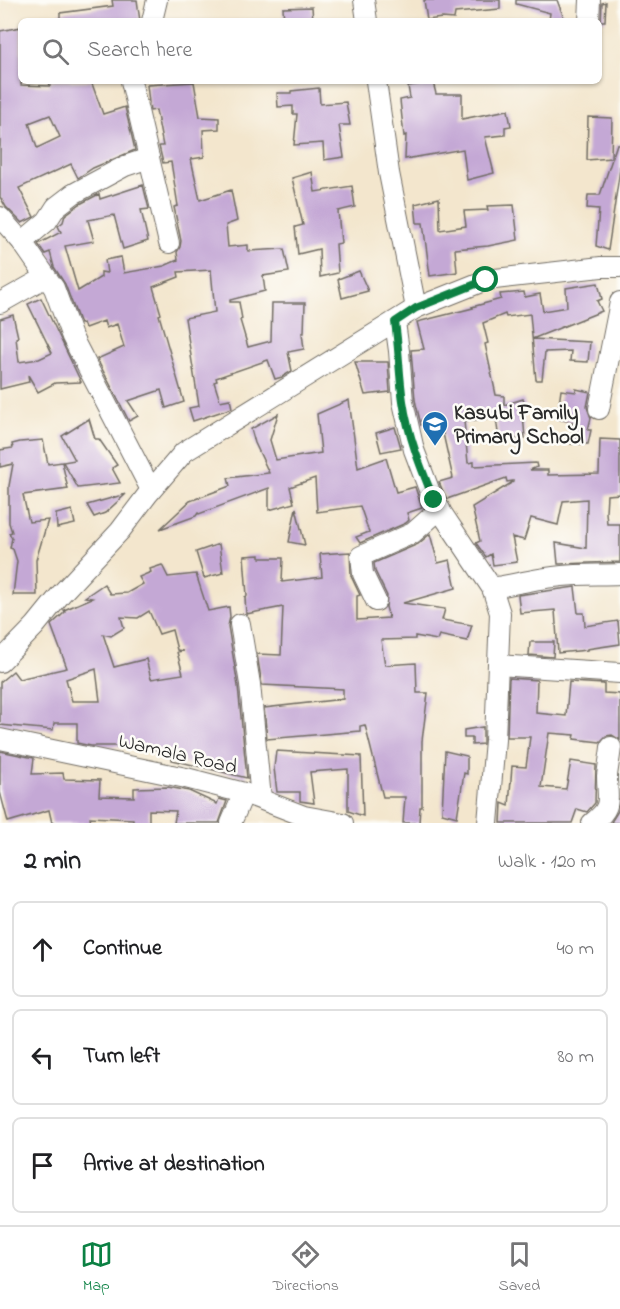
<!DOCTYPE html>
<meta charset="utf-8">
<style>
:root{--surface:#fff;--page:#f6f6f6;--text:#202124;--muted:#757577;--line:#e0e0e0;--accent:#0b8043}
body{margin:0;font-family:"Indie Flower",sans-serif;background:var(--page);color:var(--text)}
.stop{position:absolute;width:18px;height:18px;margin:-14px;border:4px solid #0b8043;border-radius:50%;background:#fff}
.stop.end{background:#0b8043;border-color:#fff;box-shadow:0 2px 6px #0008}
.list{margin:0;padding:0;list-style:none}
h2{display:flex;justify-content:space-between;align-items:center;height:78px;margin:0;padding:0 24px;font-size:26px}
h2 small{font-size:20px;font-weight:400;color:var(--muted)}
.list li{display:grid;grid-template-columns:39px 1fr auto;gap:18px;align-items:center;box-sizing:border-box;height:96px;margin:0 12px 12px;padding:0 12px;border:2px solid var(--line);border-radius:9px}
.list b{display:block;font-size:22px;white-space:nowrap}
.list em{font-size:20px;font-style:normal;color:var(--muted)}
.icon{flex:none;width:33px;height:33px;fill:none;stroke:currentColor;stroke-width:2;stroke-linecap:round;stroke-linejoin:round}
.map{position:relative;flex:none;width:620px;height:823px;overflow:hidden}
.search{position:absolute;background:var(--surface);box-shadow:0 2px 4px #0004;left:18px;right:18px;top:18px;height:66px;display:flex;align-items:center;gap:15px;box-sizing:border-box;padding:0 21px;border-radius:9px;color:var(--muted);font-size:22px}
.sheet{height:402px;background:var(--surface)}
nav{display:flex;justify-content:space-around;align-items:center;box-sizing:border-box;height:84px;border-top:2px solid var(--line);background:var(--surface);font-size:16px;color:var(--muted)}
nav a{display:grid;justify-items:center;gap:3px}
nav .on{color:var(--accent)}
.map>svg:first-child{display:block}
</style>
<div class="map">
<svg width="620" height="823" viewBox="0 0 620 823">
<rect width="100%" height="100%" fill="#fdfcf7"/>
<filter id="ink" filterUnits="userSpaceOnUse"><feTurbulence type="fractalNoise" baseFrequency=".0167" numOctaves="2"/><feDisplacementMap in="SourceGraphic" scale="12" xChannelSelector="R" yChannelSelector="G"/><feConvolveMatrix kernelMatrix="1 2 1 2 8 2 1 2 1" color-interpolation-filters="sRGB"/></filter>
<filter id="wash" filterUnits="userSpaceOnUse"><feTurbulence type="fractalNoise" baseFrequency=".008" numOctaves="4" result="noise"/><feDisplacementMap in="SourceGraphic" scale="24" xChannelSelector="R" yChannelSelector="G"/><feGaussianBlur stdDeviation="1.35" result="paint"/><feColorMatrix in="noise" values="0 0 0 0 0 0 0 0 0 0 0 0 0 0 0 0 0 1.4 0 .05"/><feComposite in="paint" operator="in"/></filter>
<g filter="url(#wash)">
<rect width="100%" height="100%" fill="#f3e6cd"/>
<g id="blocks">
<g fill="#c4a8d5" fill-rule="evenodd">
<path d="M112,0H137L140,21H60V13L113,6Z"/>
<path d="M424,0H500V9L455,13L454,19L442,18L427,20Z"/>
<path d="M516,0H557L565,21H549L550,13L516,4Z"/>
<path d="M606,2L605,21H601L602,3Z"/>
<path d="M312,7L313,21H284L283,8Z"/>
<path d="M21,27V85L50,86L49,81H91L103,114L125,107L135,150L93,168L78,178L71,164L19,188L34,217L22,223L6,207L0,197V31ZM50,115L60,137L37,148L29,123Z"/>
<path d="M194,82L200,117L219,118V129L203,130L204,157L191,159L200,200L231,190L237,221L226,225L228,247L248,245V251L284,249L289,272L263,276L265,291L230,300V302H239L242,319L240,320L248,347L271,341L272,303H305L304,333H302L304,349L288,352L292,371L282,377L275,379L268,360L216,378L217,381L214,382L220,401L230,399L232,408L193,421L189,408L199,406L185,318L215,312L211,270L178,272L179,277L153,287L161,314L159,315L184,402L166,408L161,390L128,401L138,416L129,421L97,359L124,347L117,324L106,328L104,321L85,328L83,323L80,324L65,284L54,267L50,252L45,254L38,244L61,232L58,226L63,222L65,215L80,204L99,194L100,199L143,185L149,209L141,210L148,241L123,249L114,215L88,220L94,241L65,246L78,291L101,277V272L107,273L105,260L121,257L124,273L164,266L178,260L177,252L180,247L181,241L174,207L178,206L171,162L163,163L159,146H163L156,110L150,111L147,85Z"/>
<path d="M433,82L436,94H462V119L508,110L511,126L505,127V135L485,137L494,173L467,180L463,149L405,159L406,135L404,136L400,100L410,98L408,86Z"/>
<path d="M319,88L320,104L346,102L350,125H339L344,157L324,160L323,143L294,145L297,114H293V106L278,107L277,93H291V91Z"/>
<path d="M588,117L612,118L611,158L587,160Z"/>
<path d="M617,144H620V169L608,250L596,246L599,209L587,208L588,195H600Z"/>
<path d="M312,172L315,192L352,186L355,207L338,211L341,243L336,244L338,273L320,277L319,249L298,254L295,227L303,225L292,178Z"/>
<path d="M439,198L440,230L466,226L464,211L488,210L487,206L514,205L518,240L488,246L455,249L457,272L430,276L423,223H417L415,204Z"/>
<path d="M359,271L368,291L342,298L338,279Z"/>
<path d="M598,283L602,299L597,301L602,311L532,339L590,342L588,362L570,361L571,351L545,352L542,380H536L530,314L506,317L505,314L483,323L488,343L485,344L496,395L504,396V405L523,399L527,412L523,414L525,438L499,440L496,418L464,421L468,463L474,462V466L536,463L537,467L530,470H548V475L599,474L600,439L620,440V494L607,495L606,512L607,524H620V562L558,564L556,543L586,548L587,499L563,501L558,525L531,518L524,540L512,537L517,562L493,565L491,554L486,557L476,543L480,541L472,507L513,482V481L507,482L506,478L447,499L444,494L439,482L453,478L440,420L421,425L415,400L411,350L424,349L417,322L473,308L472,307L501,299L500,294L524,292L525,297L540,294L543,311L567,307L566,288Z"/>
<path d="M41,298L81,382L55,383L38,392L28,375L29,382L0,389V319L13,315L18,337L16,338L19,362L39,359L52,353L28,304Z"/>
<path d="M355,362H388L390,392L365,395Z"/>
<path d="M576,389L590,392L587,407L591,418L588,430H591L588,444H571L573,422L557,419L561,390L576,392Z"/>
<path d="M349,400L358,468L386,458L396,492L415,487L422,508L407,513L409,520L406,523L360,543L356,537L369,532L360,506L317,512L315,478L290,487L294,503L269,510V488L199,514L198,513L196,516L160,529L190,501L230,486L228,478L269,473L255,443L251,429L278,414L270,440L276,460L321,453L317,414Z"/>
<path d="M89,419L95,439H99L117,465L112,468L120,483L78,488L63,462L75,460L62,436Z"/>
<path d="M395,427L401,448L381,452L376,433Z"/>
<path d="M43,440L48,464L62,462L68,489L23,495L29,522L48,520L36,560L37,595H13L17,561L13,549L10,548L12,538L9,533L12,532L9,523V486L13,464L0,467V450L13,448L12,444L20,442Z"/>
<path d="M126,494L105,513L94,517L87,505Z"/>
<path d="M296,508L305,545L289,542Z"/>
<path d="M72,510L75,524L57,528L56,514Z"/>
<path d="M430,534L438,563L450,560L456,588L403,603L445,609L442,620L472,625L467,641L439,635L437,640L415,636V639L381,640L385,665L416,663L417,693H428L422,741V807H420L419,823H403L405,797H383L365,725L360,726V731L267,739L264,708L343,699V689L262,685L257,654L281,655L283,607L246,614L245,597L247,596L244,556L260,555V558H283L282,582L322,577L320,554L350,552L351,576L360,595L357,596V620L389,618L386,607L387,596L375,571L374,563L418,544Z"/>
<path d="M219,544L223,573L204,578L196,552Z"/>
<path d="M162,565L168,577L196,574L208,611L229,607L230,617L228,626L238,686L247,778L172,760V752L148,749V746H91L77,743V723H54L53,730L0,725V682L13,671L19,679L67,668L51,625L65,612L64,610L92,598L85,597L104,584L110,594L127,593L143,584L139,577L151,572L150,569ZM149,611L159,634L172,630L177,650L183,651L177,652L183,674L151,679L146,659L114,667L103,634L111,636L124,628L121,617L138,618ZM96,669L100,701H72L66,679Z"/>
<path d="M575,587L578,613H584L585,626L618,621L620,644L587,649V650L558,653L555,610L520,613L518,595Z"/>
<path d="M530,642H554L553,657L529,655Z"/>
<path d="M509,678L537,680L536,713L566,716L569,682L604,684V693L620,694V740L612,735L606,736L600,742L574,739L575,735L549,733L541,787L566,789L571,761L596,765L595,803L587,812L577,809L572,823H501L502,803L509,806L512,766L526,767L530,737H507Z"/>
<path d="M483,727V744L472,745V738H464V730Z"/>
<path d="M0,751L34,758L32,774L63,773L64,779L100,780L99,796L134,797V788L168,787L189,791L217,804L219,799L227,801L219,823H174L176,811L149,810V823H133V819L90,817L91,823H52L49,810L8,822L0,792Z"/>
<path d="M276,751L361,756L363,816L348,811V769L310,772L314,803L300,801V792H277L274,768Z"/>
<path d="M445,751L467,756V774L464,773L457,817L442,813Z"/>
<path d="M620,798V823H613L611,822L618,811Z"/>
</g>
</g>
</g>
<g filter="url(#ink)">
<use href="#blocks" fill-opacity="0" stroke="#716c64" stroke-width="1.5"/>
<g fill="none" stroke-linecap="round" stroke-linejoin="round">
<g stroke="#716c64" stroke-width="22">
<g id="minor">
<path d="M364,0L367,21"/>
<path d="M152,21L157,0"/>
<path d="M589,21L590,0"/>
<path d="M131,81L169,243"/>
<path d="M376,81L389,173L416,308"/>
<path d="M0,217L22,242L54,288L72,337L151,490"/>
<path d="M22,242L47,221L56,207L73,194L125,166L149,158"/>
<path d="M0,303L46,277"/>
<path d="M395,322L399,351L403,402L414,450L433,500L492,588"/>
<path d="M599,409L620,302"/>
<path d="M376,601L363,574L361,556L413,533L440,509"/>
<path d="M240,624L250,684L261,799"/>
<path d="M0,662L35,626L61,594L120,531L148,494L184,452L416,308L486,280L601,267H620"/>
<path d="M498,665L620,673"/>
<path d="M0,739L186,778L244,793L304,816L343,823"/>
<path d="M231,823L244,793"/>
<path d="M488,823L495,740L500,613L492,588C516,584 538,578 562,576C581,574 601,575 620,574"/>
<path d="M592,823C614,807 607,799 607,776C608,767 610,757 611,747"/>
</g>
</g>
<use href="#minor" stroke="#fff" stroke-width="20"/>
</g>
</g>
<g fill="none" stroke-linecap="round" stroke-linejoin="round" filter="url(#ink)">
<path stroke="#0b8043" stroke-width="8" d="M434,500C421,468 408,436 403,401C399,375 399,348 395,322L416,308L486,280"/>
</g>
<defs>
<g id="school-pin" transform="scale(1.35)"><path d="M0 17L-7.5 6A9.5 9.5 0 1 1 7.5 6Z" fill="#1f6fb2" stroke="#fdfcf7"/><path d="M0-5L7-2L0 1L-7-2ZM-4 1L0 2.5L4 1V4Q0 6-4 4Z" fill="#fff"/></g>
</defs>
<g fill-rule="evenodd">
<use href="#school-pin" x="435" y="424"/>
</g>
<g text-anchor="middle" stroke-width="5" stroke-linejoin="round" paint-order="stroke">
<g font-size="21" font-weight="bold" fill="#2b2b2b" stroke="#fdfcf7" text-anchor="start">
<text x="454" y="419">Kasubi Family<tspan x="454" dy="24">Primary School</tspan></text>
</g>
<g font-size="21" fill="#2b2b2b" stroke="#fdfcf7">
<text transform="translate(178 753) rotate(13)" y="7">Wamala Road</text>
</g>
</g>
</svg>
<div class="stop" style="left:486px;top:280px"></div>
<div class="stop end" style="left:434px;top:500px"></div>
<div class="search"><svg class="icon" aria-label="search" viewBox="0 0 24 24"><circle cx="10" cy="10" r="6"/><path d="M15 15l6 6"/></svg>Search here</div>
</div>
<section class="sheet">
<h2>2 min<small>Walk · 120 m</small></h2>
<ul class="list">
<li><svg class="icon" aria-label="ahead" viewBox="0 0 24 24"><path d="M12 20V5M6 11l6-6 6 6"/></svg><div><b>Continue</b></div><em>40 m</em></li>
<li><svg class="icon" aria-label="left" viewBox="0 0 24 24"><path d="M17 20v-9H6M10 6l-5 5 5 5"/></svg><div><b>Turn left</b></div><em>80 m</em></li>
<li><svg class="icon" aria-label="arrive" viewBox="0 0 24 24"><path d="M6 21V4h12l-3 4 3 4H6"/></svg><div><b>Arrive at destination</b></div></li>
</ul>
</section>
<nav>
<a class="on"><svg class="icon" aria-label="map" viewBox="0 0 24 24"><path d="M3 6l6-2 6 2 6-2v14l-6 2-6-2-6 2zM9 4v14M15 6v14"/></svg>Map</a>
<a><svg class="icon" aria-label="directions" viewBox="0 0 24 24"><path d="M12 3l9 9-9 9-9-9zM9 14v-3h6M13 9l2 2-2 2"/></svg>Directions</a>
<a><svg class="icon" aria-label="saved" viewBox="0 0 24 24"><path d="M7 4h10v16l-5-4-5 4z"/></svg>Saved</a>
</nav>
